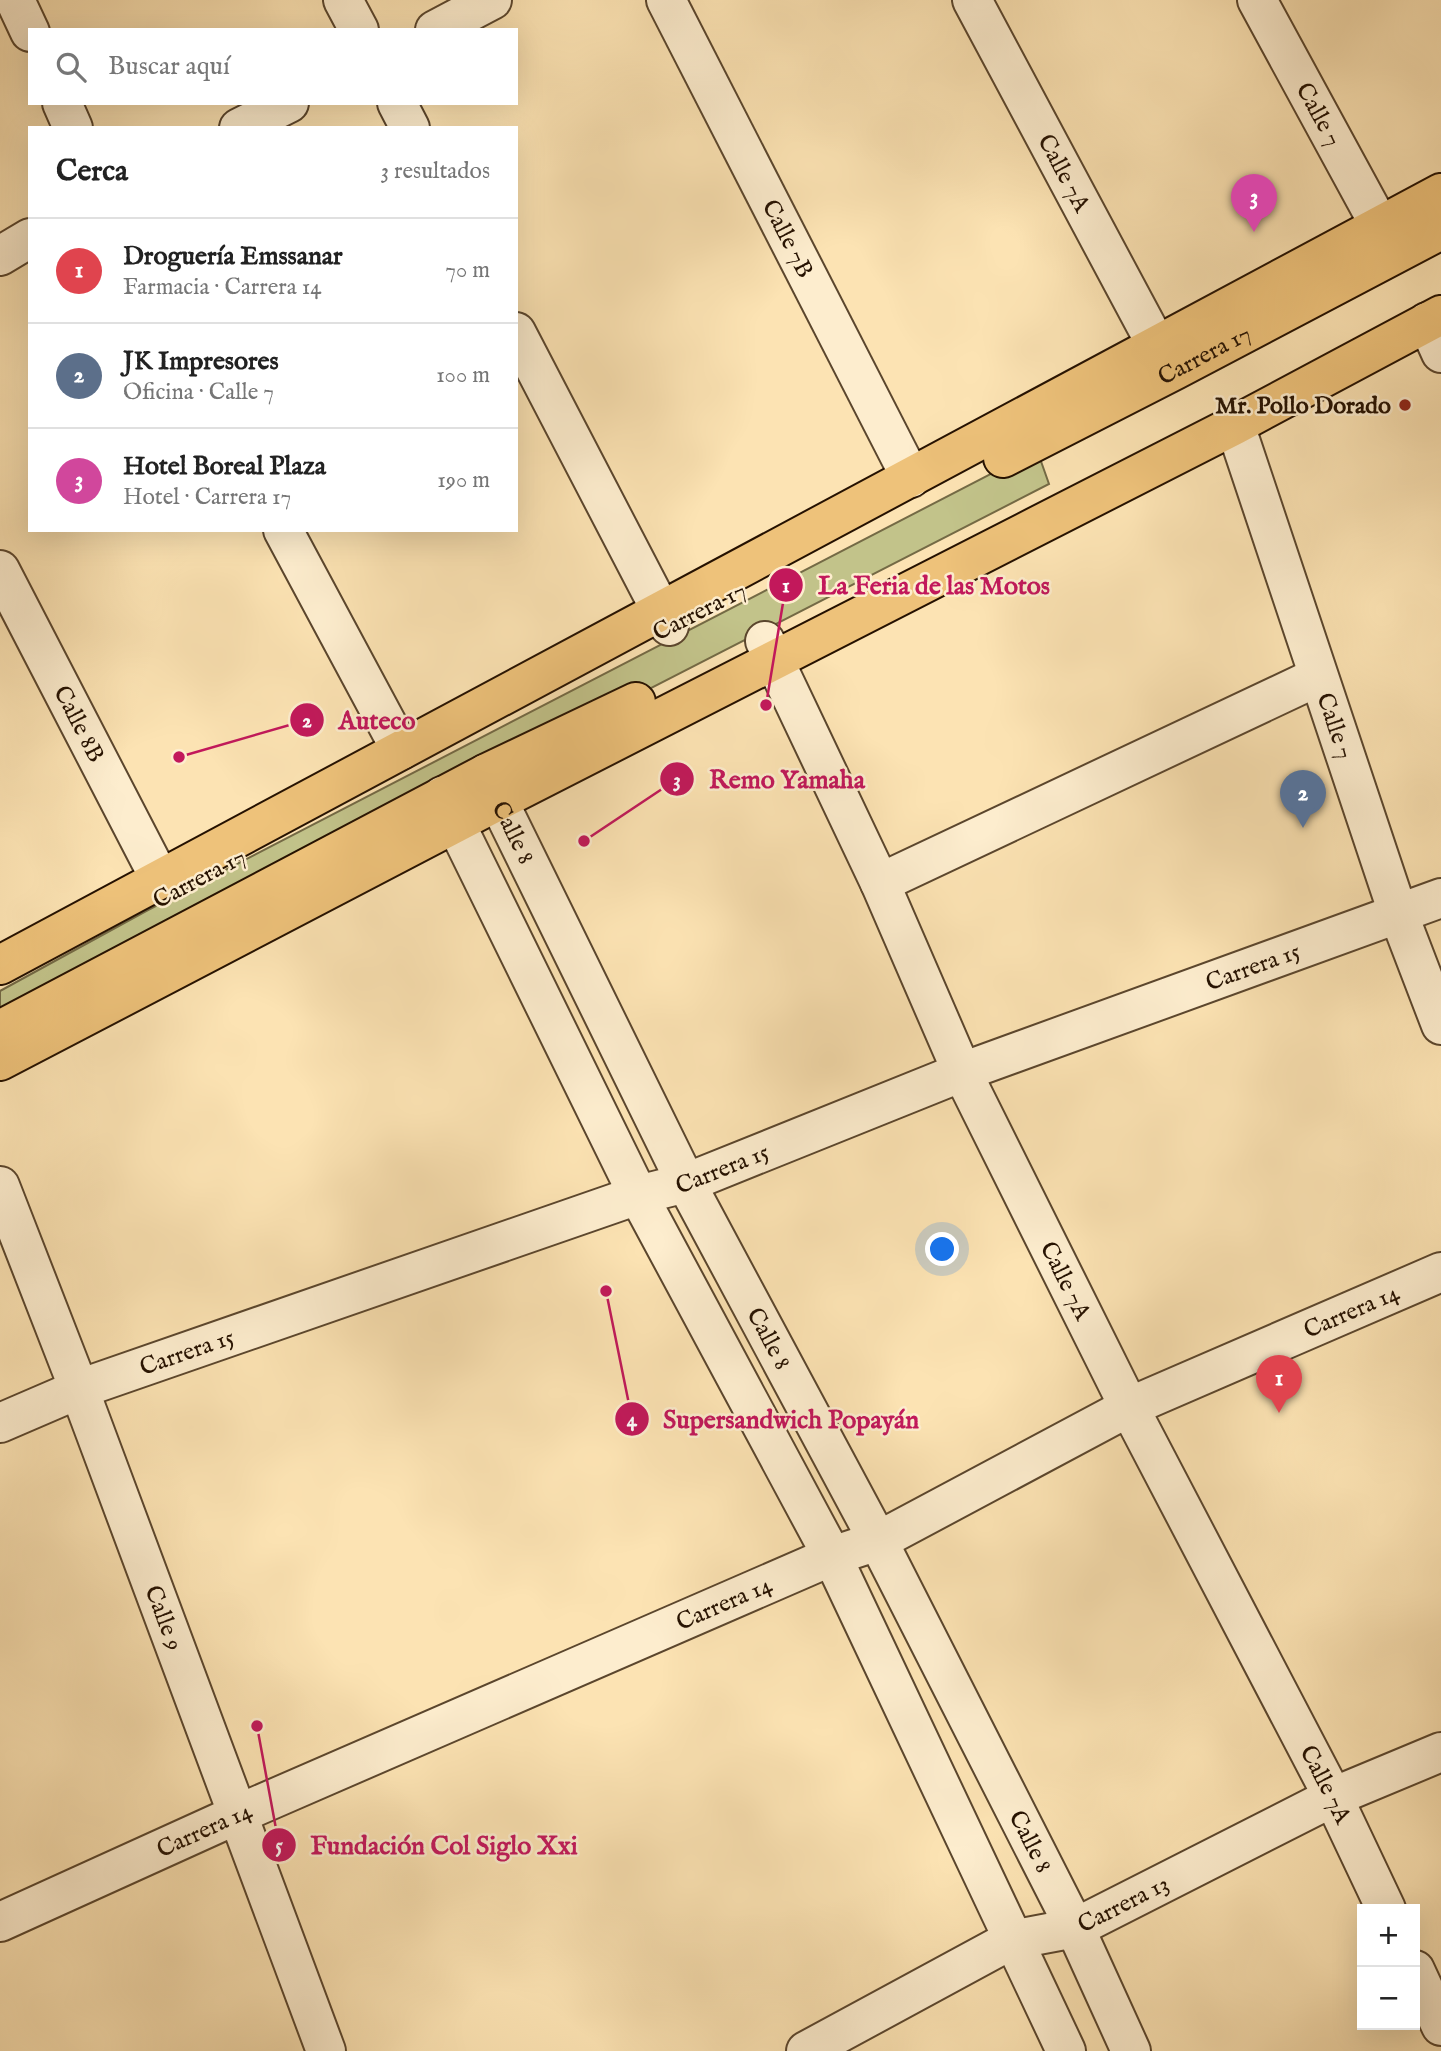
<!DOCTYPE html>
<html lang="es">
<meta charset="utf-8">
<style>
:root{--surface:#fff;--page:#f2f2f2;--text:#222;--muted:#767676;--line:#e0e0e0;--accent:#111827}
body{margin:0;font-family:"IM FELL English",serif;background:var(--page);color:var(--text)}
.controls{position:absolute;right:21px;bottom:21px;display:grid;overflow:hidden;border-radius:0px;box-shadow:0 7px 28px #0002}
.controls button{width:63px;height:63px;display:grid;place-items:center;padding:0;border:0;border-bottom:2px solid var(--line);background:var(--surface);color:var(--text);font:35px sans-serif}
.you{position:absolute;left:943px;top:1250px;width:24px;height:24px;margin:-18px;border:5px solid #fff;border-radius:50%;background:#1a73e8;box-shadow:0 0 0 10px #1a73e833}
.badge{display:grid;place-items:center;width:46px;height:46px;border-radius:50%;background:var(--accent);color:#fff;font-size:23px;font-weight:700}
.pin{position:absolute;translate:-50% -58px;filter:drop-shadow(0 2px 4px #0008)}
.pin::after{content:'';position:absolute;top:37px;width:24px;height:21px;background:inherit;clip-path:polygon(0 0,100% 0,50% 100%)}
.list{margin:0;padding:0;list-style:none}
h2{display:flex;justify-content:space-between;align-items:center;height:91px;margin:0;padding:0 28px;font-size:30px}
h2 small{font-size:23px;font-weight:400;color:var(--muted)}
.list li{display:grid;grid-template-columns:46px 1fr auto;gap:21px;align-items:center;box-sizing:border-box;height:105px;padding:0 28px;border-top:2px solid var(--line)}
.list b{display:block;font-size:26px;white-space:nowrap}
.list p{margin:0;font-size:23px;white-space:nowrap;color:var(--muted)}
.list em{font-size:23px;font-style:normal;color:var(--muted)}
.icon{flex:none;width:38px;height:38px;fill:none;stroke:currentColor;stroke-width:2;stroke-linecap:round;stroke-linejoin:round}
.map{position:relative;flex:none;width:1441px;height:2051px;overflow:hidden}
.search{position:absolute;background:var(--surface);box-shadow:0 7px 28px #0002;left:28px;top:28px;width:490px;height:77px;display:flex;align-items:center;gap:18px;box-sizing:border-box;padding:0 24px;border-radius:0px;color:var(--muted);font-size:26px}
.panel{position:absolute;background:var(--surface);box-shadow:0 7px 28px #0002;left:28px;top:126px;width:490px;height:406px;border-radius:0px}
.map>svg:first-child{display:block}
</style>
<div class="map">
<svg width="1441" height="2051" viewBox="0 0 1441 2051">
<rect width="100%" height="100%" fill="#fce3b3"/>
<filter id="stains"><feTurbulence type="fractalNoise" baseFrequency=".00286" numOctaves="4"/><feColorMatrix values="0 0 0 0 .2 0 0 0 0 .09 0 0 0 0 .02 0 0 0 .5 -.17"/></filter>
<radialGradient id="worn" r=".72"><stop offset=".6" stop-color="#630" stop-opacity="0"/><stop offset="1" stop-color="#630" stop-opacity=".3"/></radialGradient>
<path fill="#c2c38a" stroke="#746a45" stroke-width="2" d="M1037,450L1049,484L0,1022V991L148,910Z"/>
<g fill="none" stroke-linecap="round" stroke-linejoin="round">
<g stroke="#5b462d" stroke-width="42">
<g id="minor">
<path d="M15,0L30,32"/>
<path d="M343,0L359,30"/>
<path id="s1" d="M666,0L911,478"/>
<path id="s2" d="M972,0L1157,346"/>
<path id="s3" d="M1257,0L1380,226"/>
<path d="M435,30L492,0"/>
<path d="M62,103L73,128"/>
<path d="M397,103L410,128"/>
<path d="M239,128L289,103"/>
<path d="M0,256L30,238"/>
<path d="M1427,322L1441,353"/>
<path d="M516,332L669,626"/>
<path id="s4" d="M1235,425L1398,913L1441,1025"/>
<path d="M283,530L401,750"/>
<path id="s5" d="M0,570L160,879"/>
<path id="s6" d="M765,641L880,883L962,1072L1129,1407L1333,1797L1386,1909"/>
<path id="s7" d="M485,774L686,1183L878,1541L1075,1928L1131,2051"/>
<path d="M442,796L638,1195L832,1556L1066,2051"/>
<path d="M880,883L1317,677"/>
<path id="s8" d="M0,1186L79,1389L326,2051"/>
<path id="s9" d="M0,1423L79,1389L638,1195L686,1183L962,1072L1441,898"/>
<path id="s10" d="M0,1922L236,1815L832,1556L878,1541L1129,1407L1441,1272"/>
<path d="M1415,1970L1441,2026"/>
<path id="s11" d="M806,2051L1011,1940L1075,1928L1333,1797L1441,1752"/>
</g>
</g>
<g stroke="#251100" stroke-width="42">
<g id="major">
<path id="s12" d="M1003,458L1175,370L1441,230"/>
<path d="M0,965L1441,193"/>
<path d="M0,1030L485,774L636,702"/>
<path d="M0,1061L498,801L1235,425L1441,315"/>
</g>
</g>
<use href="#minor" stroke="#fdedce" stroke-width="38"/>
<use href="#major" stroke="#eec27a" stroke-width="38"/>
</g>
<circle fill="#8f2418" stroke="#fdedce" stroke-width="2.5" cx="1405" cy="405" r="7"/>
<g text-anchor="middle" stroke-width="5" stroke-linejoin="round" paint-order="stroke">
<g font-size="24" fill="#251100" stroke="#fdedce">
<text dy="8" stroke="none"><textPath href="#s3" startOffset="130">Calle 7</textPath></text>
<text dy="8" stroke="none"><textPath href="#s2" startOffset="196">Calle 7A</textPath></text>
<text dy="8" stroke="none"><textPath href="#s1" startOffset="268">Calle 7B</textPath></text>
<text dy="8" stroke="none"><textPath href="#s12" startOffset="226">Carrera 17</textPath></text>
<text transform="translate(699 611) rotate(-27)" y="8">Carrera 17</text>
<text dy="8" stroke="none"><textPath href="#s5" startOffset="173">Calle 8B</textPath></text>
<text dy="8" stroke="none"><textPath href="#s4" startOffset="317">Calle 7</textPath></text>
<text dy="8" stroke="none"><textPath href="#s7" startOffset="65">Calle 8</textPath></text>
<text transform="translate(199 878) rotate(-28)" y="8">Carrera 17</text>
<text dy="8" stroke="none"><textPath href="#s9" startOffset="1334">Carrera 15</textPath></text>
<text dy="8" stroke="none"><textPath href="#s9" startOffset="766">Carrera 15</textPath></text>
<text dy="8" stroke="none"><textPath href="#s6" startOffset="707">Calle 7A</textPath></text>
<text dy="8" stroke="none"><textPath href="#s10" startOffset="1484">Carrera 14</textPath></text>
<text dy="8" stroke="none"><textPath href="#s7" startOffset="632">Calle 8</textPath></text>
<text dy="8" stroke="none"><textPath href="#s9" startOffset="200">Carrera 15</textPath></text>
<text dy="8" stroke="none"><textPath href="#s10" startOffset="791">Carrera 14</textPath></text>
<text dy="8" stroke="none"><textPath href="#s8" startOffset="462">Calle 9</textPath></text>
<text dy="8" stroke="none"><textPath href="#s6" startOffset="1274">Calle 7A</textPath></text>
<text dy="8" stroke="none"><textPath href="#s10" startOffset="224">Carrera 14</textPath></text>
<text dy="8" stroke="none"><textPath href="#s7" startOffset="1199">Calle 8</textPath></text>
<text dy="8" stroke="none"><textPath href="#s11" startOffset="352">Carrera 13</textPath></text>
</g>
<g font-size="24" font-weight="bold" fill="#251100" stroke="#fdedce" text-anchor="end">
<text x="1391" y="413">Mr. Pollo Dorado</text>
</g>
</g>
<path fill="none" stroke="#c2185b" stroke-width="2.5" d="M766 705L786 585M179 757L307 720M584 841L677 779M606 1291L632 1419M257 1726L279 1845"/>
<g fill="#c2185b" stroke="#fdedce" stroke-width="2.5">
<circle cx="766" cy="705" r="7"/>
<circle cx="179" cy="757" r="7"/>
<circle cx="584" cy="841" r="7"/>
<circle cx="606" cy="1291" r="7"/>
<circle cx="257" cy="1726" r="7"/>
<circle cx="786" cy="585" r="18"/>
<circle cx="307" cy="720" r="18"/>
<circle cx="677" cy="779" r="18"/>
<circle cx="632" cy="1419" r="18"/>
<circle cx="279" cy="1845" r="18"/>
</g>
<g font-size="21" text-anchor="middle" font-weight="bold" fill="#fff">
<text x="786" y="592">1</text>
<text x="307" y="727">2</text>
<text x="677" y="786">3</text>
<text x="632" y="1426">4</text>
<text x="279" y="1852">5</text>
</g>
<g font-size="26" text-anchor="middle" font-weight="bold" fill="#c2185b" stroke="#fdedce" stroke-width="5" stroke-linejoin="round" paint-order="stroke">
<text x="934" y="594">La Feria de las Motos</text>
<text x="377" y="729">Auteco</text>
<text x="787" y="788">Remo Yamaha</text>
<text x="791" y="1428">Supersandwich Popayán</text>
<text x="444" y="1854">Fundación Col Siglo Xxi</text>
</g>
<rect width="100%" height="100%" filter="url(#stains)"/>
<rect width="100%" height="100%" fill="url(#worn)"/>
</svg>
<div class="controls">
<button>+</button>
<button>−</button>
</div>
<div class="you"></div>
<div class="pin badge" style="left:1279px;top:1413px;background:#e0444e">1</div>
<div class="pin badge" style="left:1303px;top:828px;background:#5c6f8a">2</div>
<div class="pin badge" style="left:1254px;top:232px;background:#d1479c">3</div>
<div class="search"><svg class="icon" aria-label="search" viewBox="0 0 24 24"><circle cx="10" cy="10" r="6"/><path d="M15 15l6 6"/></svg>Buscar aquí</div>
<section class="panel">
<h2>Cerca<small>3 resultados</small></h2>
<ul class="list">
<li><span class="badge" style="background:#e0444e">1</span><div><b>Droguería Emssanar</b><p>Farmacia · Carrera 14</p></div><em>70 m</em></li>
<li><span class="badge" style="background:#5c6f8a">2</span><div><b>JK Impresores</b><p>Oficina · Calle 7</p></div><em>100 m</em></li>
<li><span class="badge" style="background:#d1479c">3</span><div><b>Hotel Boreal Plaza</b><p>Hotel · Carrera 17</p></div><em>190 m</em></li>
</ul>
</section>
</div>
